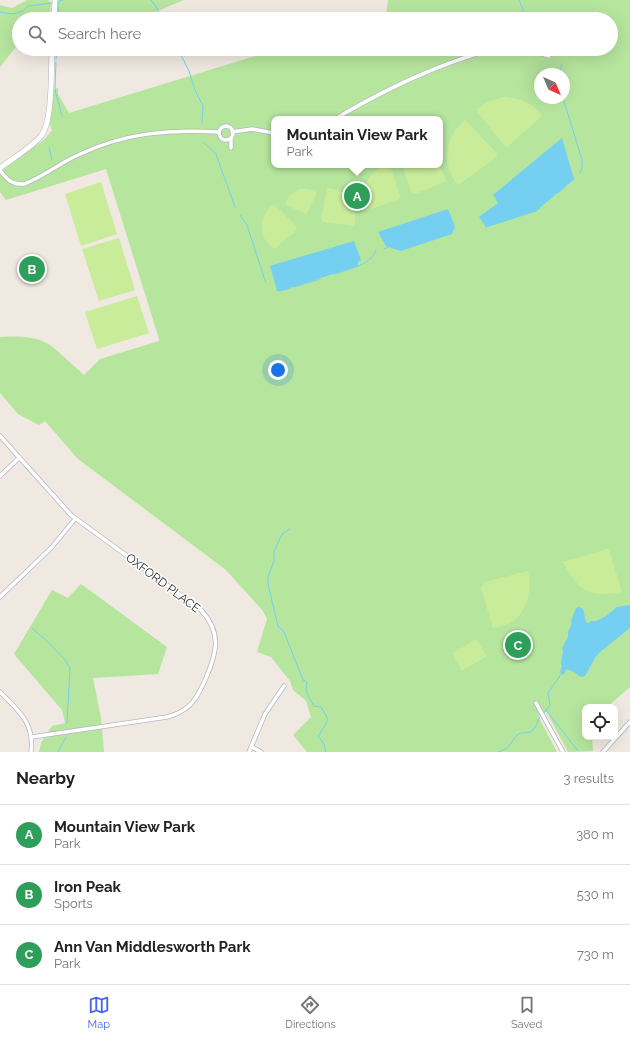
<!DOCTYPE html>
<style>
:root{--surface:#fff;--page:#f6f6f6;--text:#222;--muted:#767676;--line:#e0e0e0;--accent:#4264fb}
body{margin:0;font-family:Raleway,sans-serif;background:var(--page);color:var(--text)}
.controls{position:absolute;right:12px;bottom:12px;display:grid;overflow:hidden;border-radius:8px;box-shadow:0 4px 16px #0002}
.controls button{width:36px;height:36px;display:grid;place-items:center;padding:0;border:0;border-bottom:1px solid var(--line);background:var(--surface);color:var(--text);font:20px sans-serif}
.compass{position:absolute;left:534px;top:68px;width:36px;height:36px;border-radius:50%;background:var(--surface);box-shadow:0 4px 16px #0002;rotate:136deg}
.you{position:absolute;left:278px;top:370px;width:14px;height:14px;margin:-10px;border:3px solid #fff;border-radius:50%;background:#1a73e8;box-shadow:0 0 0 6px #1a73e833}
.badge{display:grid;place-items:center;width:26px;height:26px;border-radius:50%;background:var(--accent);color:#fff;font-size:13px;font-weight:700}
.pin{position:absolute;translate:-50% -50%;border:2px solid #fff;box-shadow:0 1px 4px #0006}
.popup{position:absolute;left:271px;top:116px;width:172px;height:52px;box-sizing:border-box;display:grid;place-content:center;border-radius:8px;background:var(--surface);filter:drop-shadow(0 1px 3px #0005);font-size:13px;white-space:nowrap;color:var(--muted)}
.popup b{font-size:15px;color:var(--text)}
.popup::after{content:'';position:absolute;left:50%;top:100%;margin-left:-8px;border:8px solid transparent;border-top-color:var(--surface)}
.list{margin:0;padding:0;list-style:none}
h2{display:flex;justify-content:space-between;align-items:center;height:52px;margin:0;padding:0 16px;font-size:17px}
h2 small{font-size:13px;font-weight:400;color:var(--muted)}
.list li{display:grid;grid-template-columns:26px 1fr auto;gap:12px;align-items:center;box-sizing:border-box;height:60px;padding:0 16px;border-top:1px solid var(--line)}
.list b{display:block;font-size:15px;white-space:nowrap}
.list p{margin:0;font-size:13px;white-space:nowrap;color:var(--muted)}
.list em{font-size:13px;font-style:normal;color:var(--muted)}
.icon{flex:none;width:22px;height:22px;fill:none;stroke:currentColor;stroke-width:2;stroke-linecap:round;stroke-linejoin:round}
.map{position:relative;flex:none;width:630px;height:752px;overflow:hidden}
.search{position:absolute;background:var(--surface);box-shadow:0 4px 16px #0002;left:12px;right:12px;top:12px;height:44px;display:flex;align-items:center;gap:10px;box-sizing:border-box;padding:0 14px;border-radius:22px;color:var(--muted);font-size:15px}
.sheet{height:232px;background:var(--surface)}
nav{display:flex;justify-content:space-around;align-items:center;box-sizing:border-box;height:56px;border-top:1px solid var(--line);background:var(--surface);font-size:11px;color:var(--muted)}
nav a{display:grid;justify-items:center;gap:2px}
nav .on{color:var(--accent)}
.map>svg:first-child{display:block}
</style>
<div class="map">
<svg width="630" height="752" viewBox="0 0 630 752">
<rect width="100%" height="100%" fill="#efe9e1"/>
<g fill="#b6e59e" fill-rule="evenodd">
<path d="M27,0H48L49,1L51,2L50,16L46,17L44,19H19V43L0,67V5L12,8Z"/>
<path d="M58,0H184L138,19H57Z"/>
<path d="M388,0H630V687L607,707H585V737H592L593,751L568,752L546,711L538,716L557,752H307L293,735L311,717L306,701L293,690L290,681L271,657L257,652L267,619L263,611L226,570L78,459L45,421L39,425L18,414L0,393V337C15,336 37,336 50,345C62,354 72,365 84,375L100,359L159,341V339L106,169L6,200L0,192V173L8,166L45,139L52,130L50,125L53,90L58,88V94L69,113L278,49H611V19H373L386,15ZM540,74H564V98H540ZM274,119H440V165H274Z"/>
<path d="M81,584L167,647L158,674L93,678L101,718L104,752H39L41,743L52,726L65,723L62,710L14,654L52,590L68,598Z"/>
</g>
<g fill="#c9ec9a">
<path d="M503,97C519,97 533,103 542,116L506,148L476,110L487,102Z"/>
<path d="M465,120L497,153L496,158L458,185C441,165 444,137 465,120Z"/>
<path d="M384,165H390L400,196L399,199L366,211C359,193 366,174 384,165Z"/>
<path d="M402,165H437L442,171L447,181L415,194L411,192Z"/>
<path d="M101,182L117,234L81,246L65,194Z"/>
<path d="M327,188C347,190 359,207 354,226L323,222L321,219Z"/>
<path d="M299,189H309L317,193L307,213L305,214L285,204L289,196Z"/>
<path d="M274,204L296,226V231L274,249C257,238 258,215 274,204Z"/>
<path d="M119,238L135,290L99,301L82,249Z"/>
<path d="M137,296L149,333L97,349L85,312Z"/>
<path d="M607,549L609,550L622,592C587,598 579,591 563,562Z"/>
<path d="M528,571C532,589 528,614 508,624C503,626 498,627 493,628L481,588L485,582Z"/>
<path d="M476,639L487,656L462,671L452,654Z"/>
</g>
<g fill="#75cff0">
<path d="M562,138L574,179L536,211L486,227L479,217L498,203L493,195Z"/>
<path d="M448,209L455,227L452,234L401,251L386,246L378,232Z"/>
<path d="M354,241L361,260L358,262V266L280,291L277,290L270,266Z"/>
<path d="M630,605V628L600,652L595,658L585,676L581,677L574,672L566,669L564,675L560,672L562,667L561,664L563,650L562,648L568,637V632L572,623L571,621L576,608L579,607L583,609L586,622L588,623L591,621H596L606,616L617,607Z"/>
</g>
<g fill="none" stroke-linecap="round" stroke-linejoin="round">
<g stroke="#75cff0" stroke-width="1">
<path d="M151,0L155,5L163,19"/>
<path d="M519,0L527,19"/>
<path d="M56,2L63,0"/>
<path d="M58,2V19"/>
<path d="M0,12L13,14L23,11L28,6L53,3"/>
<path d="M178,49L189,71L195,90L203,106L202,123"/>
<path d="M564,49L565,55"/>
<path d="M56,59L57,49"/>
<path d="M56,62L55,90L62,116"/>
<path d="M558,74L562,65"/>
<path d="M563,98L582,160V168L580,173"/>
<path d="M203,142L216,154L235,207"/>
<path d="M49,148L52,160"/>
<path d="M568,184L574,179"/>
<path d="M558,193L566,186"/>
<path d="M240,215L247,225L266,283"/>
<path d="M486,227L536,211L540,208"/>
<path d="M384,249L389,247"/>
<path d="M334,274C349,269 369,266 376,251"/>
<path d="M294,287L320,279"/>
<path d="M277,290L280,291L291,288"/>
<path d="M290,529L282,534L274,552V561L268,577V584L278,626L284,632L303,680L307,682C304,691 309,698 314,706L321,707L328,719L326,724L318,736L324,744L326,752"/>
<path d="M32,628L48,642L65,660L70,668L67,723"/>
<path d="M546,710L578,751"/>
<path d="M544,713L550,705L548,693L562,673"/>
<path d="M58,752L66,737"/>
<path d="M498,752C514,747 509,741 519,734C524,731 528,735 534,729C537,725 538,719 541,715"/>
</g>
<g stroke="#b4b7c1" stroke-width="5">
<g id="street">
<path d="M335,119C372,97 409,78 450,63C464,58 479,52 494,50C513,47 531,50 549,56"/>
<circle cx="226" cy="133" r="7"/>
<path d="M232,132L252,129L274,133"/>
<path d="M231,138V148"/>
<path d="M0,170C6,179 12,185 24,184C43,177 60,163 78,155C124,133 169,129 219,132"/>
<path d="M0,436L71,515L201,610C222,633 217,652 206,678C197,699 190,711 167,717L32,737"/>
<path d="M0,476L19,458"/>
<path d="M0,597L51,548L75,519"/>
<path d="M0,692C18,710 35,723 31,752"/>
<path d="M536,703L563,752"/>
<path d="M252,747L261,752"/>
<path d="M249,752L265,714L284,686"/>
<path d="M603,752L630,722"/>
</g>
</g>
<g stroke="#b4b7c1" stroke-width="6">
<g id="secondary">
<path d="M54,19L55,0"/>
<path d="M0,168C12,159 32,147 41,136C53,122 51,69 52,49"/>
</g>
</g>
<use href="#street" stroke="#fff" stroke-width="3.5"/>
<use href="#secondary" stroke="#fff" stroke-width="5"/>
</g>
<g text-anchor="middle" stroke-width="3" stroke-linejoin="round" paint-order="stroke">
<g font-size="12" fill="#2e2e2e" stroke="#fff">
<text transform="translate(163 583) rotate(37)" y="4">OXFORD PLACE</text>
</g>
</g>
</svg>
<div class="controls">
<button><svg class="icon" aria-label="locate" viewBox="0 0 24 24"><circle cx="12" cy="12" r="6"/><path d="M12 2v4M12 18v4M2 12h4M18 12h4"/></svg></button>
</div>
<svg class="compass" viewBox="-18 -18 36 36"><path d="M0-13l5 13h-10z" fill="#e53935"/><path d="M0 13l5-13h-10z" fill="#767676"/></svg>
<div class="you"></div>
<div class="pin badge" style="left:357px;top:196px;background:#2e9e5b">A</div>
<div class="popup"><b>Mountain View Park</b>Park</div>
<div class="pin badge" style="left:32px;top:269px;background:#2e9e5b">B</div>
<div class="pin badge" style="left:518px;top:645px;background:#2e9e5b">C</div>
<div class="search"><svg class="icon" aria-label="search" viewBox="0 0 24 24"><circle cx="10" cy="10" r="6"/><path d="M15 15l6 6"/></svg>Search here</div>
</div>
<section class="sheet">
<h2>Nearby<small>3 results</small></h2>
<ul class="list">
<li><span class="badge" style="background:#2e9e5b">A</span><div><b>Mountain View Park</b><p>Park</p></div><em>380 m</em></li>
<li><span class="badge" style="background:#2e9e5b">B</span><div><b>Iron Peak</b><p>Sports</p></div><em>530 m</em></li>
<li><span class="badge" style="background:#2e9e5b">C</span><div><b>Ann Van Middlesworth Park</b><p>Park</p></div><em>730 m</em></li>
</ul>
</section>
<nav>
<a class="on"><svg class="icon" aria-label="map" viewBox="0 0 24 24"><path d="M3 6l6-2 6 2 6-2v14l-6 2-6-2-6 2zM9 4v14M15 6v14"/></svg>Map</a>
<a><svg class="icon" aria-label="directions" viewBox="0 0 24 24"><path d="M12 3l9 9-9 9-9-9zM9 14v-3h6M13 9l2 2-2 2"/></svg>Directions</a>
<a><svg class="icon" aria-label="saved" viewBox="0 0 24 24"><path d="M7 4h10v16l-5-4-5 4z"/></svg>Saved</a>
</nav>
